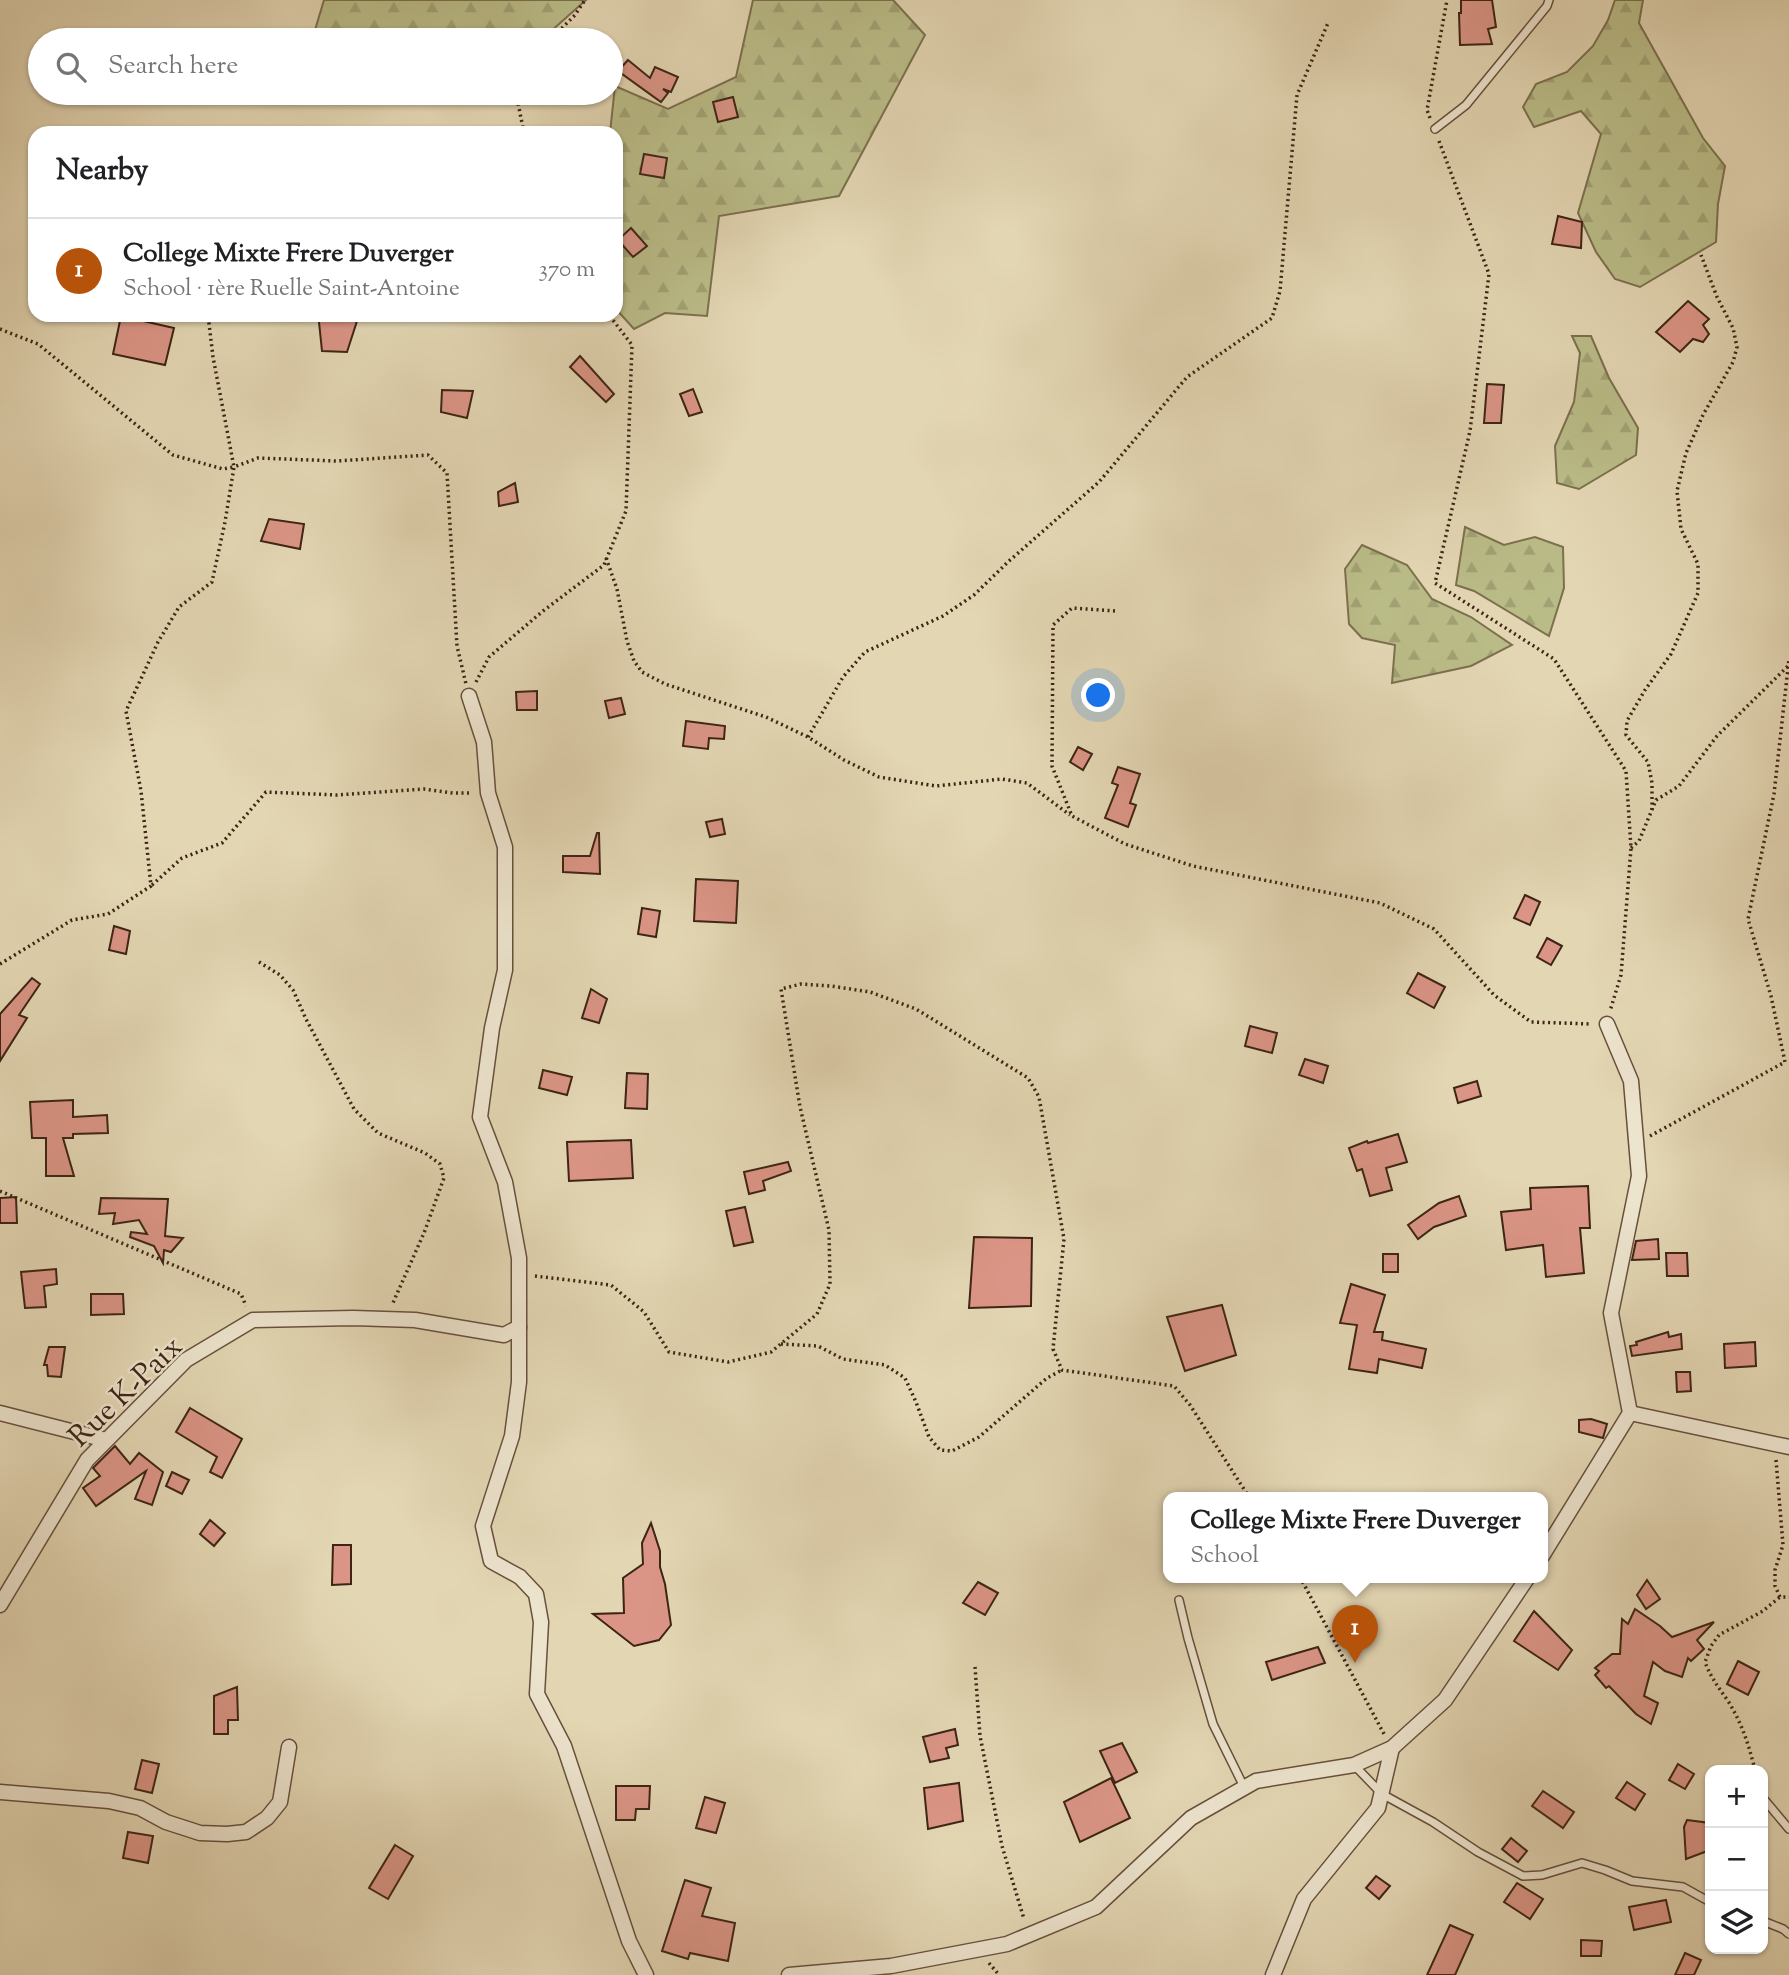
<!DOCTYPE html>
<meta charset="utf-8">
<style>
:root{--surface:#fff;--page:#f2f2f2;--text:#202124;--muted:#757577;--line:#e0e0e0;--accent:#b45309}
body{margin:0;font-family:"Sorts Mill Goudy",serif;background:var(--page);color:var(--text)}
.controls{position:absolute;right:21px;bottom:21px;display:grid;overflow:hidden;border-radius:14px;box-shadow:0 2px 5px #0004}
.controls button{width:63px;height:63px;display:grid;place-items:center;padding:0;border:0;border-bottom:2px solid var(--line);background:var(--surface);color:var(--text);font:35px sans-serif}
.you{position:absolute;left:1099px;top:696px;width:24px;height:24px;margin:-18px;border:5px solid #fff;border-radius:50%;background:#1a73e8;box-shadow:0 0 0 10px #1a73e833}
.badge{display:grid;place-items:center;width:46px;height:46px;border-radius:50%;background:var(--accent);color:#fff;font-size:23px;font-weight:700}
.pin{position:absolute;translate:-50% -58px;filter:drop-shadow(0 2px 4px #0008)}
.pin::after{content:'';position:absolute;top:37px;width:24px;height:21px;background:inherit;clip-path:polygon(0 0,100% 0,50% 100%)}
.popup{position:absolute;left:1163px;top:1492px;width:385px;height:91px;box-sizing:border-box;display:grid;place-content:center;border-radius:14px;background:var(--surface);filter:drop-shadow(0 2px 5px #0005);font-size:23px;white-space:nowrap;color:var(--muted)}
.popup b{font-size:26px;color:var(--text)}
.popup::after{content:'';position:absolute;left:50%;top:100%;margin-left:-14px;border:14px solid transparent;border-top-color:var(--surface)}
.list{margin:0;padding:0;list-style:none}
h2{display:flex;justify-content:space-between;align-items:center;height:91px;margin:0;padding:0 28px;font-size:30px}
h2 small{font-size:23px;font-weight:400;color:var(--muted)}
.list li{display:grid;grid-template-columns:46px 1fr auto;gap:21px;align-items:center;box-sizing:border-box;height:105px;padding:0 28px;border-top:2px solid var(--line)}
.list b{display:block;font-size:26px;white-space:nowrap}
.list p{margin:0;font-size:23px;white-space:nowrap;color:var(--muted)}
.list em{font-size:23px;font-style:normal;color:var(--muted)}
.icon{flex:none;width:38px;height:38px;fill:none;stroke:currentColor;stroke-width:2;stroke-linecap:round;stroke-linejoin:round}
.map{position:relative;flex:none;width:1789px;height:1975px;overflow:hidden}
.search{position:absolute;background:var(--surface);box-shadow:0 2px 5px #0004;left:28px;top:28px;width:595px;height:77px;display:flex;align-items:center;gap:18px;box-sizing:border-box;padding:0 24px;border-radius:38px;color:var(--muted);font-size:26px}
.panel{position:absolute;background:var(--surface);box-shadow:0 2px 5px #0004;left:28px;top:126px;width:595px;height:196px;border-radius:21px}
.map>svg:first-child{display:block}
</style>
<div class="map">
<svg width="1789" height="1975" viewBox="0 0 1789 1975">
<defs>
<pattern id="forest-firs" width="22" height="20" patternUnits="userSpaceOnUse" patternTransform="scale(1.75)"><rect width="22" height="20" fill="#babc88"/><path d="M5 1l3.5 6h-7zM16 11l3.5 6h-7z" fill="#a1a174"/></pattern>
</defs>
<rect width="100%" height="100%" fill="#e3d6b3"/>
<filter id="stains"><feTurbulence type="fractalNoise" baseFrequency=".00286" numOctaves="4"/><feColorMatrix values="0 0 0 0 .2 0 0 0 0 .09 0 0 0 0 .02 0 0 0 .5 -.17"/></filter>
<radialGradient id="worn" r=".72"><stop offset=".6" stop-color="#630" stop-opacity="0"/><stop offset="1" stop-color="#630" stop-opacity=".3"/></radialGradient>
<g fill="url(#forest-firs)" stroke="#7c704e" stroke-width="2">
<path d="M324,0H586L541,40H312Z"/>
<path d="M753,0H893L925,35L839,196L719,216L707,316L665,313L634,329L616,309V133H610L615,86L668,109L736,77Z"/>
<path d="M1615,0H1643L1639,23L1703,138L1725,166L1718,204L1716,242L1640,287L1615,279L1596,252L1578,213L1601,134L1581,111L1534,127L1523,107L1536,84L1567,72L1593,46L1608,20Z"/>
<path d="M1572,336H1591L1609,378L1638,428L1636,455L1579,489L1557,483L1555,446L1574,402L1580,353Z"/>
<path d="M1465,527L1504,545L1535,537L1563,547L1564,588L1549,636L1474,591L1456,585Z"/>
<path d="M1362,545L1407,565L1432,599L1471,617L1512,645L1471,666L1392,683L1395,645L1362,638L1349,624L1345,569Z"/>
</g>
<g fill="#db9586" stroke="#3e2415" stroke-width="2">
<path d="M1461,0H1492L1496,27L1488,29L1492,44L1460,45L1459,13H1461Z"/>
<path d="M628,60L650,78L655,67L678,77L671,92L663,89L668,93L661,102L618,71Z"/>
<path d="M733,97L738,117L718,122L713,102Z"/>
<path d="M644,154L667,158L664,178L640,174Z"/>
<path d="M1558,216L1582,222L1581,248L1552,244Z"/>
<path d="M631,228L647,246L633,257L618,240Z"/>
<path d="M1688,301L1709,319L1703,325L1709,334L1703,342L1693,339L1680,352L1656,332Z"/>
<path d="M320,315H344L357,321L347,352L322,351L319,322Z"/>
<path d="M121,316L174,328L165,365L113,354Z"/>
<path d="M580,356L614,394L606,402L570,367Z"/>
<path d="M1487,384L1504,385L1501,423H1484Z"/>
<path d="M693,389L702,412L689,416L680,394Z"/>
<path d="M442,390L473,391L467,418L441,412Z"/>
<path d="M515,483L518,502L499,506L498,492Z"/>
<path d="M269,519L304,524L300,549L261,541Z"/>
<path d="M537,691V710H517L516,692Z"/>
<path d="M621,698L625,714L609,718L605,701Z"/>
<path d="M686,721L725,726L724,739L709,738L708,749L683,746Z"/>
<path d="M1078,747L1092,754L1083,770L1070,762Z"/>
<path d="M1118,767L1140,774L1130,803L1136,805L1128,827L1105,818L1118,785L1112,783Z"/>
<path d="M722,819L725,834L710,837L706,822Z"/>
<path d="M597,833H599L600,874L563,872V856H590Z"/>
<path d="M696,879L738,881L736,923L694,921Z"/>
<path d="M1525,895L1540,902L1530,925L1514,918Z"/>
<path d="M642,908L660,911L656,937L638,934Z"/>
<path d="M114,926L130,931L126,954L109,950Z"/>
<path d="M1547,938L1562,946L1551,965L1537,957Z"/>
<path d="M1418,973L1445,987L1434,1008L1407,993Z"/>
<path d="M32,978L40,984L19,1015L27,1018L0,1061V1014Z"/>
<path d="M591,989L607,999L599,1023L582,1018Z"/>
<path d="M1250,1026L1277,1033L1272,1053L1245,1046Z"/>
<path d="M1305,1059L1328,1066L1323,1083L1299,1075Z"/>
<path d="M543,1070L572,1077L567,1095L539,1088Z"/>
<path d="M627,1073L648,1074L647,1109L625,1108Z"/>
<path d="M1477,1081L1481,1096L1458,1103L1454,1088Z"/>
<path d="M73,1100V1117L107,1115L108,1133L73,1134V1138H63L74,1176H46V1138H32L30,1102Z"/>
<path d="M1398,1134L1407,1162L1386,1168L1392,1190L1370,1196L1362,1169L1357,1171L1349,1148L1367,1141L1368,1143Z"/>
<path d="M631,1140L633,1178L569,1181L567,1142Z"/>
<path d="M788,1162L791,1171L763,1181L765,1190L749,1194L744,1172Z"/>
<path d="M1588,1186L1590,1228H1580L1584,1273L1546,1277L1543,1245L1506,1250L1501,1212L1531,1209L1530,1188Z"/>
<path d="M1459,1196L1466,1216L1434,1227L1418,1239L1408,1225L1439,1203Z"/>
<path d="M16,1197L17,1223H0V1198Z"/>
<path d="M101,1198L168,1199L165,1236L183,1238L171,1252L164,1250L163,1263L154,1246L130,1237L131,1232L147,1234L139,1220L113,1224L115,1213L99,1214Z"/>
<path d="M745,1207L753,1242L734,1246L726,1211Z"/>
<path d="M974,1237L1032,1238L1031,1306L969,1308Z"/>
<path d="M1658,1239L1659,1259L1632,1260L1636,1241Z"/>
<path d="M1666,1253H1687L1688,1276H1667Z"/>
<rect x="1383" y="1254" width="15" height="18"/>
<path d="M56,1269L57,1284L44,1286L46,1307L25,1308L21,1272Z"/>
<path d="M1351,1284L1385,1295L1374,1332H1383L1382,1340L1426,1349L1422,1368L1379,1359L1377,1373L1349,1369L1357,1325L1340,1323Z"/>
<path d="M91,1294H123L124,1314L91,1315Z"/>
<path d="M1222,1305L1236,1355L1185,1371L1167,1317Z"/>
<path d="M1668,1332L1669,1337L1681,1334L1682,1349L1632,1356L1630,1346L1637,1345L1636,1342Z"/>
<path d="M1755,1342L1756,1366L1725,1368L1724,1344Z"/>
<path d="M49,1347H65L61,1377L48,1376L47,1365H44Z"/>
<path d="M1676,1372H1690L1691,1391L1677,1392Z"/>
<path d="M190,1408L242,1439L222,1478L210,1472L217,1457L176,1432Z"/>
<path d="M1591,1419L1607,1424L1603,1438L1579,1432V1420Z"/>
<path d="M115,1446L130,1464L139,1453L163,1472L152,1505L135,1499L146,1471L96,1506L83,1488L100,1476L93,1468Z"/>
<path d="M172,1472L189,1480L182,1494L166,1486Z"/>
<path d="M210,1520L225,1533L214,1546L200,1534Z"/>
<path d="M651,1523L660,1551V1567L665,1584L671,1625L659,1640L634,1646L593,1614L624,1613L623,1578L643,1564L642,1543Z"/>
<path d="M333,1545H351V1584L332,1585Z"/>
<path d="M1647,1580L1660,1599L1646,1609L1637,1595Z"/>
<path d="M978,1582L998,1593L985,1615L963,1603Z"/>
<path d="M1635,1609L1660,1626L1672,1637L1714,1622L1697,1640L1704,1649L1691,1661L1688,1658L1682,1677L1665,1671L1653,1662L1644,1696L1658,1703L1651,1724L1636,1714L1609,1686L1606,1688L1595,1675L1599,1671L1595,1668L1612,1654H1620L1622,1619L1628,1624Z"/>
<path d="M1534,1611L1572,1650L1558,1670L1514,1641Z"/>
<path d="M1318,1647L1325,1663L1272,1680L1266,1662Z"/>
<path d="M1738,1661L1759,1672L1748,1695L1727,1684Z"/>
<path d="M237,1687L238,1720H228V1734H214V1696Z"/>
<path d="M955,1729L958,1745L946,1748L949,1758L930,1762L923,1737Z"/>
<path d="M1122,1743L1137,1772L1115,1783L1100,1751Z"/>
<path d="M142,1760L159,1764L152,1793L135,1789Z"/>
<path d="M1678,1764L1694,1774L1685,1789L1669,1780Z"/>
<path d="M1111,1778L1130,1818L1080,1842L1064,1802Z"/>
<path d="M1627,1782L1645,1794L1635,1810L1616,1798Z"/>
<path d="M959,1783L963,1821L928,1829L924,1788Z"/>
<path d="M616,1786H650L649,1809H636L635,1820H616Z"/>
<path d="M1543,1791L1574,1812L1563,1828L1532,1806Z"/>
<path d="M705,1797L725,1803L716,1833L696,1828Z"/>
<path d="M1687,1820L1710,1823V1850L1686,1859L1684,1827Z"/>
<path d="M128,1832L153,1836L148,1863L123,1858Z"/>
<path d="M1511,1838L1527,1851L1518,1862L1502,1849Z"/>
<path d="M395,1845L413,1856L388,1899L369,1888Z"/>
<path d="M1376,1876L1390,1886L1379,1899L1366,1888Z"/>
<path d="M685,1880L711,1888L702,1916L735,1923L728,1961L690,1953L688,1959L662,1951Z"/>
<path d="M1517,1883L1543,1899L1530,1919L1504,1902Z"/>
<path d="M1666,1900L1671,1922L1634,1930L1629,1907Z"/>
<path d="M1450,1925L1473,1935L1455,1975H1427Z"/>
<path d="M1581,1940L1602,1941L1601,1956H1581Z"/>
<path d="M1685,1953L1701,1960L1694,1975H1675Z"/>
</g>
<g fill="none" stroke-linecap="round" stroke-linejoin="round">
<g stroke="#67503c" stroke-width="10">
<g id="lane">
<path d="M1435,129L1466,105L1547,6L1549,0"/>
<path d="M1179,1600L1188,1638L1213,1724L1244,1787"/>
<path d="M1354,1765L1382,1794L1433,1822L1478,1852L1523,1876L1542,1875L1582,1863L1605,1870L1632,1881L1683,1887L1710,1902"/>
<path d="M1763,1798L1789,1829"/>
<path d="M1763,1921L1783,1929L1789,1934"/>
</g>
</g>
<g stroke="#67503c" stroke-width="17">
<g id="street">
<path d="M469,696L484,742L488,793L505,847V970L492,1028L480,1117L505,1182L519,1258V1382L512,1436L483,1526L491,1561L520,1577L536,1594L541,1622L537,1694L564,1746L629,1941L646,1975"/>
<path d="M0,1413L106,1440"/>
<path d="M1630,1413L1789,1447"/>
<path d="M1542,1556L1630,1413L1611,1313L1639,1176L1631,1081L1607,1024"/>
<path d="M0,1605L87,1460L186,1360L253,1320L353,1318L415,1320L504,1335L519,1327"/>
<path d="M0,1792L109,1801L140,1808L166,1822L200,1833L227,1834L246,1832L267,1818L280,1802L289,1747"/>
<path d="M789,1975L891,1966L1007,1944L1096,1907L1191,1818L1256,1781L1354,1765L1392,1748L1445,1700L1528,1577"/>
<path d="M1273,1975L1304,1899L1378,1808L1392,1748"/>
</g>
</g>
<g stroke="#3e2415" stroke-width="3.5" stroke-dasharray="2 3.5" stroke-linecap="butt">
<path d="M550,40L575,15L585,0"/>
<path d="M516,93L524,133"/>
<path d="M1430,118L1427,110L1447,0"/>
<path d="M1439,141L1489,274L1470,431L1435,583L1554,659L1626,771L1631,848L1621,975L1610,1011"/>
<path d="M0,329L38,344L173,455L223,469L234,467L213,357L208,315"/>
<path d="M606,558L617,589L627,641L634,661L642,672L665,684L766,717L808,737L844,760L879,777L936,786L1002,779L1027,783L1070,815"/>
<path d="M1115,611L1072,608L1053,625L1052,766L1072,816L1125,844L1193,866L1380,903L1434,929L1494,995L1531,1022L1592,1024"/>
<path d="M476,682L489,657L543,611L604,565L626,511L632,345L609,315"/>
<path d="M808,737L843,677L865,652L943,616L974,595L1009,561L1099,482L1187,377L1272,318L1280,291L1297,95L1328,23"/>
<path d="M1652,810V783L1648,762L1626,735L1627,721L1645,690L1671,654L1698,593V564L1681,529L1677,491L1686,453L1703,415L1733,362L1737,347L1733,328L1717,297L1701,255"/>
<path d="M1631,848L1639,841L1656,800L1679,786L1717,736L1788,666"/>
<path d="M152,885L182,858L222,843L266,792L336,795L424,789L453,793H472"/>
<path d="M259,962L280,975L293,990L306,1019L354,1109L378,1133L425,1153L440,1164L444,1178L424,1233L392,1305"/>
<path d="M0,964L72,920L108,914L151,886L141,791L126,711L158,642L179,607L212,582L225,522L234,467L258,458L337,461L428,455L447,473L457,646L466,684"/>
<path d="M1650,1136L1785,1062L1771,996L1748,919L1774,794L1789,659"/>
<path d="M0,1191L241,1294L246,1306"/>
<path d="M535,1276L611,1285L644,1312L669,1352L728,1362L771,1352L817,1314L830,1284L829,1230L800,1107L781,989L801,984L831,986L870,992L916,1009L1028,1078L1039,1097L1064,1239L1053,1349L1062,1370L1174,1386L1190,1405L1249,1497"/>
<path d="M781,1344L818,1346L843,1359L885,1365L905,1378L916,1402L929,1437L940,1450L952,1451L979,1437L1047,1378L1062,1370"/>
<path d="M1776,1460L1783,1545L1775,1570V1586L1780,1597H1789"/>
<path d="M1300,1577L1384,1734"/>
<path d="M975,1667L980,1736L1002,1846L1024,1919"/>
<path d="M1755,1770C1749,1746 1742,1723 1728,1701C1719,1688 1711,1678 1705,1662L1711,1646L1719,1635L1763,1611L1780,1597"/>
<path d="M989,1963L999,1975"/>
</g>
<use href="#lane" stroke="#ede4ce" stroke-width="7"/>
<use href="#street" stroke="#ede4ce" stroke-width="14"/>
</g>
<g text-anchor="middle" stroke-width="5" stroke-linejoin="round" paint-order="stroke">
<g font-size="30" fill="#3e2415" stroke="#ede4ce">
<text transform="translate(125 1391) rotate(-44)" y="10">Rue K-Paix</text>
</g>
</g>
<rect width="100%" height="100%" filter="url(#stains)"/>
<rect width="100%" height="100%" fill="url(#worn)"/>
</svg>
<div class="controls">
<button>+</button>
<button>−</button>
<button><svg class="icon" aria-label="layers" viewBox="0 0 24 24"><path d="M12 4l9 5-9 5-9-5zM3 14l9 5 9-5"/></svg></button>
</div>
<div class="you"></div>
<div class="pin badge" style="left:1355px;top:1663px">1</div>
<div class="popup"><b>College Mixte Frere Duverger</b>School</div>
<div class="search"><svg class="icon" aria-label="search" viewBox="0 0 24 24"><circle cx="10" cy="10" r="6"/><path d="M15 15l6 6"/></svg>Search here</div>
<section class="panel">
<h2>Nearby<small></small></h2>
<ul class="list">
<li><span class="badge">1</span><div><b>College Mixte Frere Duverger</b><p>School · 1ère Ruelle Saint-Antoine</p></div><em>370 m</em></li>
</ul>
</section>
</div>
